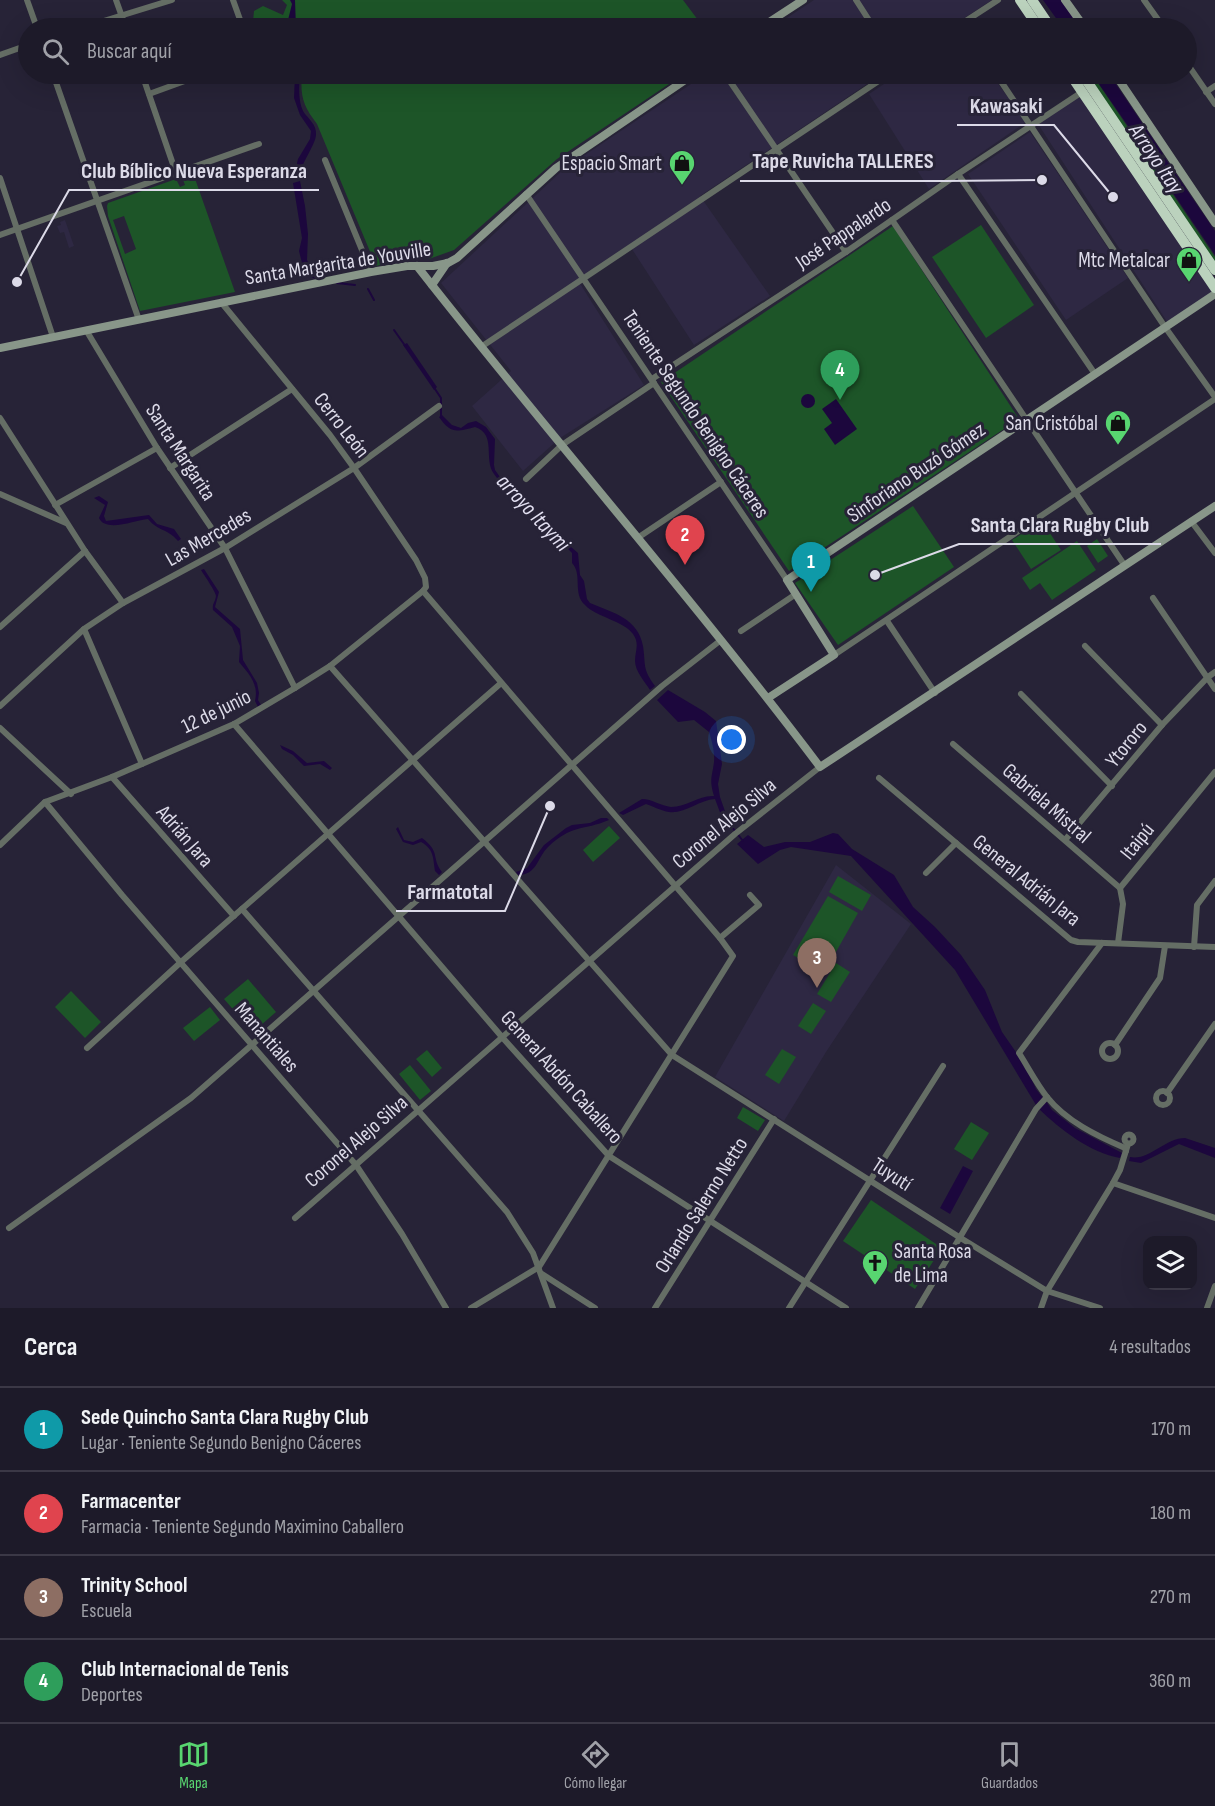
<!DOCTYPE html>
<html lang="es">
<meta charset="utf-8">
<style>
:root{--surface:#1d1a29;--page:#2a2735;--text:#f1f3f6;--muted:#a0a1a8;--line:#3b3846;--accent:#58d570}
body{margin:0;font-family:"Sofia Sans Condensed",sans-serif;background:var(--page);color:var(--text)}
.controls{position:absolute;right:18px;bottom:18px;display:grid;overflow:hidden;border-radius:12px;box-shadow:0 6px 24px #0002}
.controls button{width:54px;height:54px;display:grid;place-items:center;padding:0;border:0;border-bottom:2px solid var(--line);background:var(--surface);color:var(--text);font:30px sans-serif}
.you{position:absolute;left:732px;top:740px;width:21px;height:21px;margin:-15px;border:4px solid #fff;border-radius:50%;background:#1a73e8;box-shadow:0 0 0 9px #1a73e833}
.badge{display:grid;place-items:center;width:39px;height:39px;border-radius:50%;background:var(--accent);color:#fff;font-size:20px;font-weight:700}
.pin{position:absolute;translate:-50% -50px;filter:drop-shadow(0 2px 3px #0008)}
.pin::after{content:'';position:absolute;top:32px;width:21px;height:18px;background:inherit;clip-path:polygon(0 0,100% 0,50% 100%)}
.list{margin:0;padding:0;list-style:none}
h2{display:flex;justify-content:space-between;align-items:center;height:78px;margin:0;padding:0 24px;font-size:26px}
h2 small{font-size:20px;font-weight:400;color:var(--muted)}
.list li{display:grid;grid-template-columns:39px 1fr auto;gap:18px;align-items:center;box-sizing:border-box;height:84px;padding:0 24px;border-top:2px solid var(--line)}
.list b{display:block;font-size:22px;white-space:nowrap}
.list p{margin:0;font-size:20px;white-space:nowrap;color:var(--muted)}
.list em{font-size:20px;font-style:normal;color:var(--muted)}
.icon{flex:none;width:33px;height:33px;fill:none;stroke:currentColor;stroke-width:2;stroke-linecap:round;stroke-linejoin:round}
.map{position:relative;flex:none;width:1215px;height:1308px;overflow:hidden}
.search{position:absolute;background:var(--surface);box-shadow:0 6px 24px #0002;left:18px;right:18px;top:18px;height:66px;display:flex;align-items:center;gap:15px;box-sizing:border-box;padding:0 21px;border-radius:33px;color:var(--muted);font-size:22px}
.sheet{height:414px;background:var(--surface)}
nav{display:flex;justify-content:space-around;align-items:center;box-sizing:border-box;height:84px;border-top:2px solid var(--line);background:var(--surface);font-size:16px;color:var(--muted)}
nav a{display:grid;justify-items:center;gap:3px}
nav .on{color:var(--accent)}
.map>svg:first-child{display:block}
</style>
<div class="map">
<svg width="1215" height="1308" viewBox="0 0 1215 1308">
<rect width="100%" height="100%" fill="#272337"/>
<g fill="#2e2843">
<path d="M814,0H992L949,28H772Z"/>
<path d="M706,74H882L700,196L770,296L694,345L630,246L579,282L644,385L560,438L523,471L472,406L511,371L441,283L564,169Z"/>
<path d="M899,74H991L1026,122L929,189L869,94Z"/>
<path d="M1080,96L1213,292L1168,323L1038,124Z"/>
<path d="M1030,132L1128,278L1066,320L968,174Z"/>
<path d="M65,220L74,246L69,248L64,232L60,233L57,226L61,225L60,222Z"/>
<path d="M836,865L911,924L826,1052L784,1121L715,1077Z"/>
</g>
<g fill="#1d5528" fill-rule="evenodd">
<path d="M282,0H683L704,28H257L253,21L254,11L263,6L283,15L287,5Z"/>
<path d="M302,74H684L557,159L454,250L429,259L404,258L376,266L317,124C303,106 300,96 302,74Z"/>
<path d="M1086,74H1092L1215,257V264Z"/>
<path d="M193,173L235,292L140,311L108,216L107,206L108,203L176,179L180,187L185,185L182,177ZM124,216L136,249L125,254L113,220Z"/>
<path d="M981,225L1034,305L986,338L932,257Z"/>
<path d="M893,226L1019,419L789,571L661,382Z"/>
<path d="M913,506L954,567L838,645L795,583Z"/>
<path d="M1042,521L1061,550L1031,569L1012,540Z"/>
<path d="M1097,539L1108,556L1098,563L1087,546Z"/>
<path d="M1077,541L1096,570L1052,600L1040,583L1030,590L1022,578Z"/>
<path d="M609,826L620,838L593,862L583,850Z"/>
<path d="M838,876L871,895L862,911L829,892Z"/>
<path d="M828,896L858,913L824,973L793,955Z"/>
<path d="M836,963L850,972L831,1002L817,994Z"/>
<path d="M248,979L276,1012L253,1032L224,999Z"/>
<path d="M71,991L101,1022L85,1038L55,1007Z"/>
<path d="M813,1003L826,1011L811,1034L798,1026Z"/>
<path d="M210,1007L220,1020L194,1041L183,1028Z"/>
<path d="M782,1049L796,1057L779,1084L765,1075Z"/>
<path d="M427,1050L442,1068L432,1077L416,1059Z"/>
<path d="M410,1065L431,1091L420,1100L399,1074Z"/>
<path d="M743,1107L765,1120L758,1131L737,1118Z"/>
<path d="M971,1122L989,1133L972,1160L954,1149Z"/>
<path d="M871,1200L942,1248L915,1289L843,1241Z"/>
</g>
<g fill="#1c073d">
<path d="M290,0H295L296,28H291L288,20L292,4Z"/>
<path d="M1043,0H1061L1080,28H1063Z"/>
<path d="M295,74H300C299,85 298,100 303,111C308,119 317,124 316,135C315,146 301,163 298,179L293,180L298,159L310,139L311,131L300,115L294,98Z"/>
<path d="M1092,74H1109L1163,154L1153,162Z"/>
<path d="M1165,158L1215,231V255L1154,165Z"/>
<path d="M300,181L305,206L308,234L307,260L310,266L306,269L303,267L299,251L302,238L293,183Z"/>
<path d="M407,343L437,387L434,390L403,345Z"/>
<circle cx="808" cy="401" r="7"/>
<path d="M836,399L857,429L835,445L824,429L832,423L822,409Z"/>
<path d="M442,415L452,425L461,428L468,423L476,421L486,427L495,439L494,465L495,470L505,484L523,500L543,523L578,553L580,575L584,581L587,599L590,603C613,613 638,618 643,646C646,666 642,668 655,686L650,690C645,682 635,671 635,661C635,651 640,644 633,634C624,621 596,617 585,605C572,593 583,575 572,563V553C567,547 560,543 555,538C534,517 511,498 494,474C483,459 497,434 475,427C456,432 451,434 439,417Z"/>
<path d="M99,496L108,502L104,516L106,521L149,515L157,524L174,529L181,539L178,541C167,528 159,532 148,519C135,520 106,533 99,518L105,505L94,498Z"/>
<path d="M204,569L219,592L215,607L240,629L243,660L257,683L259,693L258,700L261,705L258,707L255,701C259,684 249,674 239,662L240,646L232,627L213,610C212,603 215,603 216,596C216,592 204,575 201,570Z"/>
<path d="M668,690L705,712L716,721L722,764L718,784L720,797L727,817L736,825L731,830L721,815L715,799C699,800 685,814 669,812C661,811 653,806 646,804L623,815L619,813L642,799C652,799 661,806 671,807C687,807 699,795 714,796C709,779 712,778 714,762C715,753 712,741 709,732L694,720L678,722L657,700Z"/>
<path d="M280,745L293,751L307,763L324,761L332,768L330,770L320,764L304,766L293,755L282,749Z"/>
<path d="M601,818H607L609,820C583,831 572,824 548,847C537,858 537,875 518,875L516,872L527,868L544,845L566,828L572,825L590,823Z"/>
<path d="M398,827L404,840L413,842L422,838C441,852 431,858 442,872L439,875L435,871C433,858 434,849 421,842L413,845L403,842L396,829Z"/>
<path d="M833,833L838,834L852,849L894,875L913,907L935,927L961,955L985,990L1002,1032L1025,1065L1036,1089L1043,1098L1036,1105L955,970L851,856L791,847L780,850L758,864L737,844L748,835L764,847L785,842H810Z"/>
<path d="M1046,1101L1052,1110L1075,1128L1122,1153L1120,1158C1090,1153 1060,1129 1039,1109Z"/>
<path d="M1185,1138L1215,1148V1158L1179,1144L1141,1163L1129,1161L1130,1157C1149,1161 1165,1138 1185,1138Z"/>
<path d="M963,1166L973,1171L950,1214L940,1208Z"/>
</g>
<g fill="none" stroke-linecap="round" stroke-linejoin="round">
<g stroke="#1c073d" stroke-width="2">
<path d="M304,267L308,274L317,279"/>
<path d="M337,283L355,285"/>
<path d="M368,289L374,300"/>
<path d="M394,330L406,347"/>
<path d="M433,386L441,398V417"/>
<path d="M732,827L743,841"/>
</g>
<g stroke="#656e65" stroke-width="6">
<path d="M27,0L37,28"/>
<path d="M116,0L126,28"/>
<path d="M233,0L243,28"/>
<path d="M856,0L874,28"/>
<path d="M1144,0L1164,28"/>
<path d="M81,28L172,0"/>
<path d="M955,28L998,0"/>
<path d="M0,55L28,45"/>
<path d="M1186,62L1215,104"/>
<path d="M53,74L139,320"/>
<path d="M142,74L176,173"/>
<path d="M725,74L846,252"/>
<path d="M996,74L1165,327L1215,397"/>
<path d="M1206,92L1215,86"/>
<path d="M149,94L204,74"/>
<path d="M325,160L371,272"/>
<path d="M958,174L1095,374"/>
<path d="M0,178L53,337"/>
<path d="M526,194L787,580"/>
<path d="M892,220L1125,566"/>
<path d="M0,235L259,144"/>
<path d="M86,330L157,448L225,548L295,688"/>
<path d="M481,347L889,74"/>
<path d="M652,379L846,252L958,174L1082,92"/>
<path d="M0,418L85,551L123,603"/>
<path d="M170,468L292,389"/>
<path d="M526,479L562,445L654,383"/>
<path d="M0,494L66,523"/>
<path d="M55,505L157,448"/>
<path d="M1191,521L1215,553"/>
<path d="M639,537L721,482"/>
<path d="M423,591L720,938L733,956L539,1267L471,1308"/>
<path d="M1153,598L1215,689"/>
<path d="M887,621L935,693"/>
<path d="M0,627L85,551"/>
<path d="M84,629L142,764"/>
<path d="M741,631L796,594"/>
<path d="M1085,646L1162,725"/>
<path d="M834,655L1215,399"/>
<path d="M330,666L672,1055L959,1237L1047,1291L1100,1308"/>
<path d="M1021,694L1112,786"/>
<path d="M0,706L84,629L123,603L225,548L354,468L439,406"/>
<path d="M234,724L502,1037L609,1156L846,1308"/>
<path d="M0,728L71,794"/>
<path d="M953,744L1120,888"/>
<path d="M112,777L234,916"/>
<path d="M879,778L1071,940L1078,942L1215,947"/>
<path d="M45,802L122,895L356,1165L402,1234L446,1308"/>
<path d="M1065,840L1162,725L1208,677L1215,672"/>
<path d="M0,845L45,802L112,777L234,724L295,688L330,666L423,591L426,587L425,578L416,560L354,468L330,435L221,302"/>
<path d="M926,873L956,843"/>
<path d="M242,909L507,1212L533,1253L553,1308"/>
<path d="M720,938L759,905L750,895"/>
<path d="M1102,943L1019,1053C1028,1067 1036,1083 1047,1097C1066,1121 1097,1136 1125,1148L1126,1151"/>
<path d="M1118,943L1123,904L1120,888L1215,772"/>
<path d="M1194,947L1197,905L1215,881"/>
<circle cx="1110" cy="1051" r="8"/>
<path d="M1115,1045L1160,978L1165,946"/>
<path d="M87,1048L181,962L500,684"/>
<circle cx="1163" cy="1098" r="7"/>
<path d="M1167,1093L1215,1024"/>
<circle cx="1129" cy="1139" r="4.5"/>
<path d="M1113,1183L1215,1218"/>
<path d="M295,1218L735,834L820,767"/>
<path d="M9,1228L191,1098L662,686L721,640"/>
<path d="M542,1274L595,1308"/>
<path d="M655,1308L774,1119"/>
<path d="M789,1308L943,1066"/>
<path d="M918,1308L1036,1109L1047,1097"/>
<path d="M1041,1308L1047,1291L1113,1183L1120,1170L1128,1144"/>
<path d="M1207,1308L1215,1286"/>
</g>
<g stroke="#889689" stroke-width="8">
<path d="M1065,0L1085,28"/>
<path d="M760,28L803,0"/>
<path d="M1115,74L1215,223"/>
<path d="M417,266C549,435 691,596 820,767L1215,506"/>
<path d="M432,285L447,263"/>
<path d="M0,348L371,272L407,266H433L448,263L457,258L556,168L694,74"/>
<path d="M768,698L834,655L787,580L1215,294"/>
</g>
<g stroke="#bbd2bd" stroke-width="10">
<path d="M1020,0L1039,28"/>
<path d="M1032,0L1051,28"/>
<path d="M1070,74L1215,288"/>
<path d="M1082,74L1215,270"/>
</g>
</g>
<defs>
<g id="shop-pin" transform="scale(1.35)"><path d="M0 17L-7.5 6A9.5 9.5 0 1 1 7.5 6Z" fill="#58d570" stroke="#272337"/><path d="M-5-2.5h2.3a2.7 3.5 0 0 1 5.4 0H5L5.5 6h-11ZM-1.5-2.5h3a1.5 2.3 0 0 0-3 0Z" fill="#111"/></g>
<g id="church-pin" transform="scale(1.35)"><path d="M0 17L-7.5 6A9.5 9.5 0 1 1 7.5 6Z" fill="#58d570" stroke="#272337"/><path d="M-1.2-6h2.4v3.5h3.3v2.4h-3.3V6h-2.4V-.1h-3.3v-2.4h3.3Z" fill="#111"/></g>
</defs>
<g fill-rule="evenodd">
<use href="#shop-pin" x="682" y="163"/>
<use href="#shop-pin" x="1189" y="260"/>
<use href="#shop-pin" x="1118" y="423"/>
<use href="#church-pin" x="875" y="1263"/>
</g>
<g text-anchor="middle" stroke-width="6" stroke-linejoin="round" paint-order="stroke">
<g font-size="21" fill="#dcdae8" stroke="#272337" text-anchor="end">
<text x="662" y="170">Espacio Smart</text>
<text x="1170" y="267">Mtc Metalcar</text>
<text x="1098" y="430">San Cristóbal</text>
<text x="894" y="1258" text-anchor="start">Santa Rosa<tspan x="894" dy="24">de Lima</tspan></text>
</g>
<g font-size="21" fill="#dcdae8" stroke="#272337">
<text transform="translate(843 233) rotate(-34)" y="7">José Pappalardo</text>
<text transform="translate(338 263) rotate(-9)" y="7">Santa Margarita de Youville</text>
<text transform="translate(696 414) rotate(56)" y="7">Teniente Segundo Benigno Cáceres</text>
<text transform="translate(342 425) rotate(52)" y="7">Cerro León</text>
<text transform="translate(181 452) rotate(57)" y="7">Santa Margarita</text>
<text transform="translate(916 472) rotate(-34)" y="7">Sinforiano Buzó Gómez</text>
<text transform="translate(208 537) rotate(-30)" y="7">Las Mercedes</text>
<text transform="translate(216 711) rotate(-26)" y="7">12 de junio</text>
<text transform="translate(1126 744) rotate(-51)" y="7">Ytororo</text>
<text transform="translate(1047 803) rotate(41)" y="7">Gabriela Mistral</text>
<text transform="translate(724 823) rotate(-40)" y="7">Coronel Alejo Silva</text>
<text transform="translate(185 836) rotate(49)" y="7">Adrián Jara</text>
<text transform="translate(1137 841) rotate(-51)" y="7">Itaipú</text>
<text transform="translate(1027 880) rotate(39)" y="7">General Adrián Jara</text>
<text transform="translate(267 1037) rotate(49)" y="7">Manantiales</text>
<text transform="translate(562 1077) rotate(48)" y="7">General Abdón Caballero</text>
<text transform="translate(356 1141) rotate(-41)" y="7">Coronel Alejo Silva</text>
<text transform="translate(892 1174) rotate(33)" y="7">Tuyutí</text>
<text transform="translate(701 1205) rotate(-58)" y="7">Orlando Salerno Netto</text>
</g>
<g font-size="22" font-style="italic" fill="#e3e0f2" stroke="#272337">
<text transform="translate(1157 158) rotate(56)" y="8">Arroyo Itay</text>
<text transform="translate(534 512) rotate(47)" y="8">arroyo Itaymi</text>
</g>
</g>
<path fill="none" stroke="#dcdae8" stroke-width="2" d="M1113 197L1054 125H957M1042 180L945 181H740M17 282L69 190H319M875 575L959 544H1161M550 806L505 911H396"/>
<g fill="#dcdae8" stroke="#272337" stroke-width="2">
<circle cx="1113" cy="197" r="6"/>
<circle cx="1042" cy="180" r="6"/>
<circle cx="17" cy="282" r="6"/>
<circle cx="875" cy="575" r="6"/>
<circle cx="550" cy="806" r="6"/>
</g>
<g font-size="22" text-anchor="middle" font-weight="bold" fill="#dcdae8" stroke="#272337" stroke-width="6" stroke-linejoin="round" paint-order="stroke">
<text x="1006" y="113">Kawasaki</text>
<text x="843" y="168">Tape Ruvicha TALLERES</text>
<text x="194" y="178">Club Bíblico Nueva Esperanza</text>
<text x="1060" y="532">Santa Clara Rugby Club</text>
<text x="450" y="899">Farmatotal</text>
</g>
</svg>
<div class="controls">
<button><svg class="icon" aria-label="layers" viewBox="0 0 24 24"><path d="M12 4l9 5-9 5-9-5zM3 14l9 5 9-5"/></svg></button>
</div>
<div class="you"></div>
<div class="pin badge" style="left:811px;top:592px;background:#0f9aa8">1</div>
<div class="pin badge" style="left:685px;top:565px;background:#e0444e">2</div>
<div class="pin badge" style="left:817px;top:988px;background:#8d6e63">3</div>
<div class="pin badge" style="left:840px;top:400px;background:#2e9e5b">4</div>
<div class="search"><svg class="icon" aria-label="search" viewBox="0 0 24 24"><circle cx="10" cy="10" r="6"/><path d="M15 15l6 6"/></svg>Buscar aquí</div>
</div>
<section class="sheet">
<h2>Cerca<small>4 resultados</small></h2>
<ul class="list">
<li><span class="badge" style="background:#0f9aa8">1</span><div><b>Sede Quincho Santa Clara Rugby Club</b><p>Lugar · Teniente Segundo Benigno Cáceres</p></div><em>170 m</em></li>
<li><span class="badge" style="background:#e0444e">2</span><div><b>Farmacenter</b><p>Farmacia · Teniente Segundo Maximino Caballero</p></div><em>180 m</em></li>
<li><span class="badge" style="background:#8d6e63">3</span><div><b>Trinity School</b><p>Escuela</p></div><em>270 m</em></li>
<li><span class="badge" style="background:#2e9e5b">4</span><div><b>Club Internacional de Tenis</b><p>Deportes</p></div><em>360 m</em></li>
</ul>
</section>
<nav>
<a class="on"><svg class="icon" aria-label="map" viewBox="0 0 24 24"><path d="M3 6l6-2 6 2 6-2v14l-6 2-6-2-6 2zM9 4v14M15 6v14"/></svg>Mapa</a>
<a><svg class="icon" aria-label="directions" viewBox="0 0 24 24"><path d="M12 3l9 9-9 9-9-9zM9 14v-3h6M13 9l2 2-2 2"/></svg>Cómo llegar</a>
<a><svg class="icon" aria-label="saved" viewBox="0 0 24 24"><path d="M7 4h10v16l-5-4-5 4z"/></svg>Guardados</a>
</nav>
